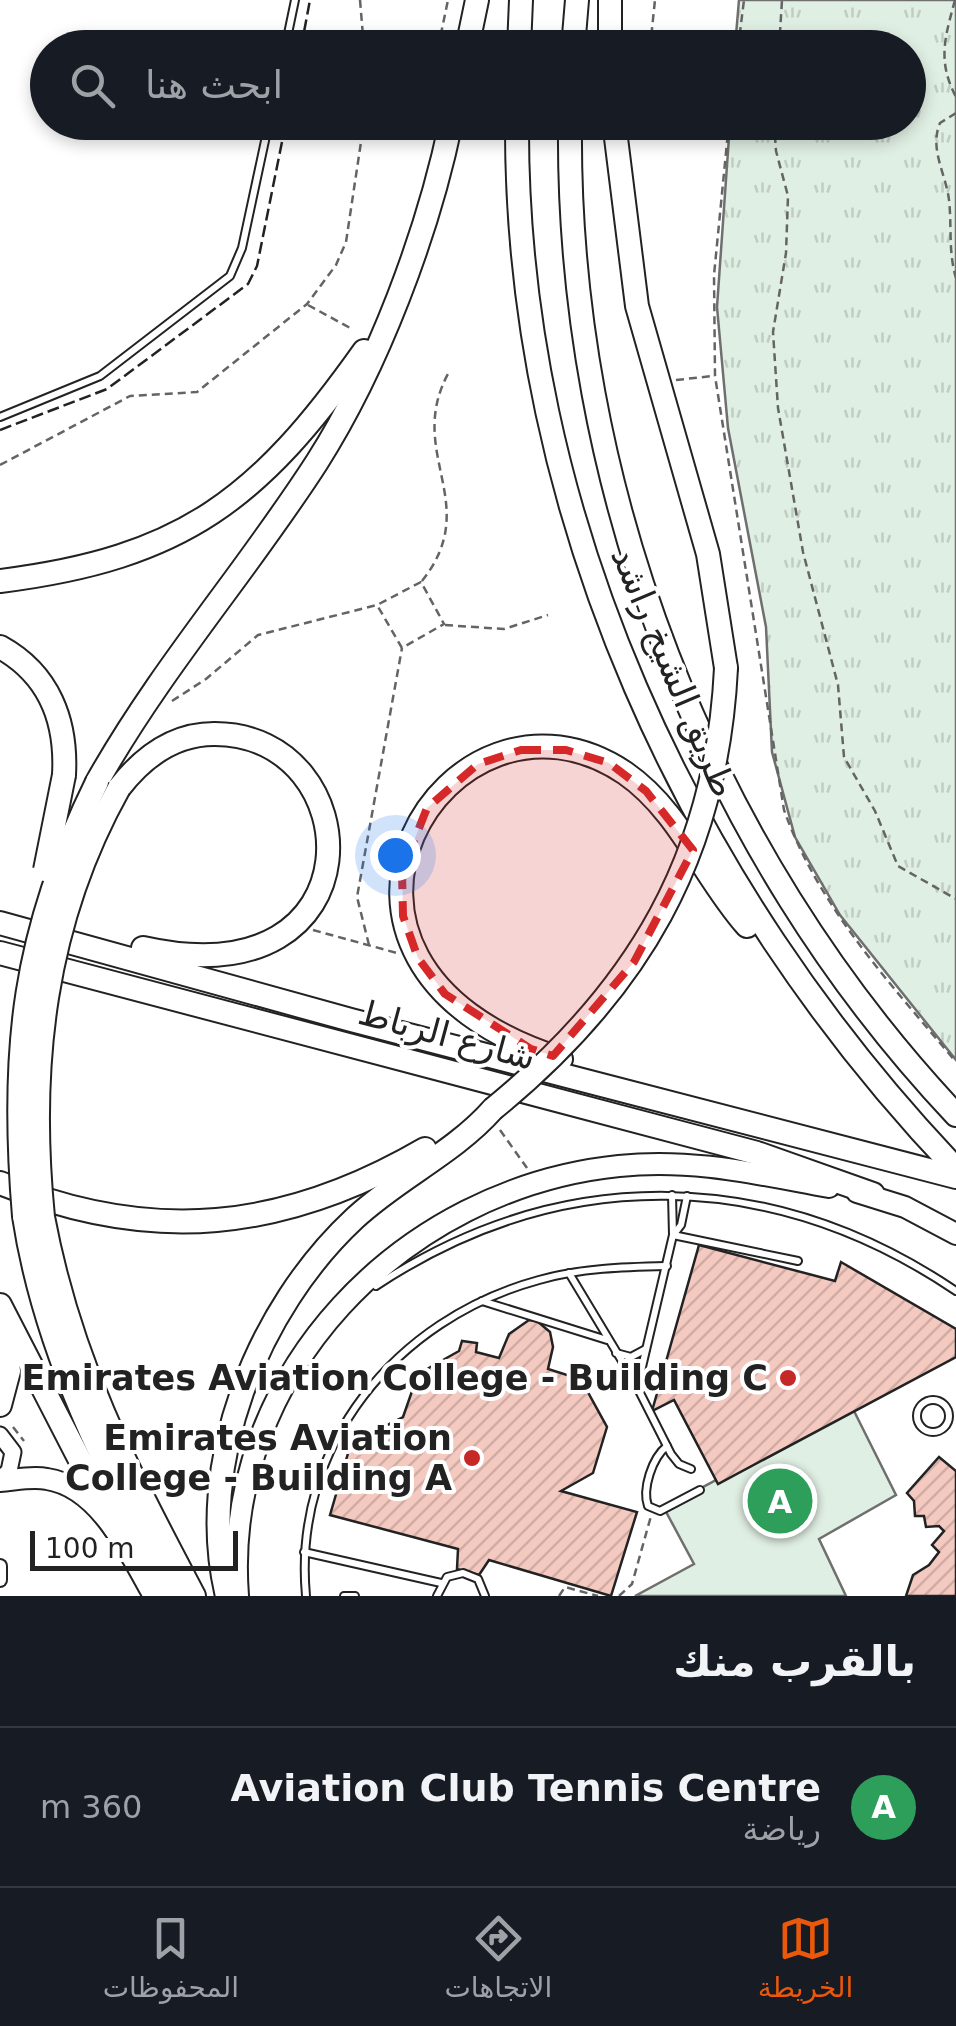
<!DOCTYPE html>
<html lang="ar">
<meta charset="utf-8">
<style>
:root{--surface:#171b24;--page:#242831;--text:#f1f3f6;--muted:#9ea1a6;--line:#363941;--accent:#ea580c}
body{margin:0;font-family:"DejaVu Sans",Vazirmatn,sans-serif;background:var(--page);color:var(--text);direction:rtl}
.scale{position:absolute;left:30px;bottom:25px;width:208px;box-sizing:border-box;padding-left:10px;border:5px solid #222;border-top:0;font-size:28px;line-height:35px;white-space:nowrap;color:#222;-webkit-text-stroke:8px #fff;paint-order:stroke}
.you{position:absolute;left:395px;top:855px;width:35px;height:35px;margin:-25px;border:8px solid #fff;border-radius:50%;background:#1a73e8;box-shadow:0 0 0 15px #1a73e833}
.badge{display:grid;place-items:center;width:65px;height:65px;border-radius:50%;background:var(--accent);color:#fff;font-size:32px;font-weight:700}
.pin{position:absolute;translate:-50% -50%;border:5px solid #fff;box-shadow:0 2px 10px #0006}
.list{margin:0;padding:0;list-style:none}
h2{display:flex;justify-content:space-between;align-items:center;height:130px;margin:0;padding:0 40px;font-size:42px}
h2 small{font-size:32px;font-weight:400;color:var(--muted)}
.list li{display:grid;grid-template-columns:65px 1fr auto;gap:30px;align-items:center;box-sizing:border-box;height:160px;padding:0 40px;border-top:2px solid var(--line)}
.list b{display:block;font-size:38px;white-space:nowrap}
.list p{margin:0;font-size:32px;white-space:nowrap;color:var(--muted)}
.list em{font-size:32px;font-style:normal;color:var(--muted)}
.icon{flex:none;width:55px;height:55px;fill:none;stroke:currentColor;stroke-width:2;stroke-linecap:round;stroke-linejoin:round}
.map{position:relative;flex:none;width:956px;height:1596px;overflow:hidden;direction:ltr}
.search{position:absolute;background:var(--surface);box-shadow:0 5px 15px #0003;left:30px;right:30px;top:30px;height:110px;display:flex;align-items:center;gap:25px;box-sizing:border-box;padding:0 35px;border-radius:55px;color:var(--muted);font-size:38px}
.sheet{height:290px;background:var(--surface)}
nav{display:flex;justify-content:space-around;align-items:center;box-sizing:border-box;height:140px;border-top:2px solid var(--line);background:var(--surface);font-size:28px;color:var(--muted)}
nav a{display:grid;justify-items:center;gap:5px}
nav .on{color:var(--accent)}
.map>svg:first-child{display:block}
</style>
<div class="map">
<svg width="956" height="1596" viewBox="0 0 956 1596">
<defs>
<pattern id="grass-tufts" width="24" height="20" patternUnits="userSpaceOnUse" patternTransform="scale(2.5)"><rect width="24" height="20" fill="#e0efe3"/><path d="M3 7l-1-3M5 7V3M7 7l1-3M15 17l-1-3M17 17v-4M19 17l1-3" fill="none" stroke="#c0cdc2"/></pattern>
<pattern id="building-hatch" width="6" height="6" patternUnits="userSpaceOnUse" patternTransform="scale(2.5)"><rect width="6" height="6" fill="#f3c9c0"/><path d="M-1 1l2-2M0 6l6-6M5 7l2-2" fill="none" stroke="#d0aca5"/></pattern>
</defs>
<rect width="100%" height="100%" fill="#fff"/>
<path fill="url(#grass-tufts)" stroke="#6f6f6f" stroke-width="2.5" d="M739,0H956V1060L840,915L795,837L772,752L766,627L728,428L717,307L730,123L908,122V48L735,47Z"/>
<path fill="#e0efe3" stroke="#6f6f6f" stroke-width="2.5" d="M852,1407L896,1495L819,1539L846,1596H635L694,1564L664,1508Z"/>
<g fill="url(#building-hatch)" stroke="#222" stroke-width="2.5">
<path d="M699,1245L835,1281L841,1262L956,1329V1357L718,1484L674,1400L652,1411Z"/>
<path d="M529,1320L537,1321L550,1332L553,1347L548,1369L570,1376L572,1372L586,1374L584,1385L607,1427L593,1473L561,1491L637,1512L611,1596L489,1560L479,1575L457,1569L458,1549L330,1515L351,1443L403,1417L418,1374L459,1351L462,1341L477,1343L476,1352L499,1358L509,1334Z"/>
<path d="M939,1457L956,1471V1596H906L913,1575L929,1565L939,1552L932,1545L944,1531L939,1526L926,1527L924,1516H915L914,1501L907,1493Z"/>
</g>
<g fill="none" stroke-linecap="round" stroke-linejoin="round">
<g stroke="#222" stroke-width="10">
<g id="service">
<path d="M285,48L295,0"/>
<path d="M0,417L100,376L230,276L242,248L269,122"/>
<path d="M674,1234L681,1225L687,1196"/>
<path d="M673,1235L798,1261"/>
<path d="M569,1273L634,1381L671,1454L679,1464L691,1469"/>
<path d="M376,1286C562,1163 772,1167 956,1291"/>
<path d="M482,1301L607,1340"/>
<path d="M616,1353L631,1357L646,1349"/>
<path d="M638,1384L673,1235L672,1195"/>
<circle cx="933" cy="1416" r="16"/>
<path d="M667,1446C652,1458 642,1489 648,1506L660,1511L700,1490"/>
<path d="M304,1552L441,1583"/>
<path d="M306,1596C292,1445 396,1319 539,1280C581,1268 624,1267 667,1266"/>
<path d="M344,1596H355"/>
<path d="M437,1596L447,1577L463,1573L478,1579L485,1596"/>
</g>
</g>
<g stroke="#222" stroke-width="16">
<path id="minor" d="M0,1566V1580"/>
</g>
<g stroke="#222" stroke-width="19">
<path id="tertiary" d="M0,1435L13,1452L9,1471L0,1479"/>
</g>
<g stroke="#222" stroke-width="24">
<g id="primary">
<path d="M857,1192L905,1207L956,1234"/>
<path d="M0,1481C15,1480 32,1476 47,1479C100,1487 130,1554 154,1596"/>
<path d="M238,1596C221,1374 403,1188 619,1166C692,1158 757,1174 829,1187"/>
</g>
</g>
<g stroke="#222" stroke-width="26">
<g id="motorway">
<path d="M467,48L477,0"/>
<path d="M519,48L521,0"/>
<path d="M573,48L577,0"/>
<path d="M610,48V0"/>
<path d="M517,122C515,514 689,889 956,1169"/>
<path d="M570,122C566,485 706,850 956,1115"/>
<path d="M614,122L637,306L708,554L726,668"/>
<path d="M0,581C184,558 259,499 364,351"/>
<path d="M0,647C49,674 67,721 64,775"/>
<path d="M97,782C161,668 247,571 317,462C378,366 428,233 451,122"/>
<path d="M119,788C143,757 173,734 214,734C370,733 384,1002 143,948"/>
<path d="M0,923L351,1020L956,1177"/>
<path d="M0,953L757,1153L873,1194"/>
<path d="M561,1059C257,963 449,655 625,773C680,811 704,878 747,926"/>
<path d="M0,1183C152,1245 284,1231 425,1149"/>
<path d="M24,1216C45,1354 108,1473 173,1596"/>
<path d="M43,1217C70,1361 126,1467 194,1596"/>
<path d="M0,1305L115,1528"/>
<path d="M0,1405L9,1371L1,1326"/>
<path d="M227,1596C195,1464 257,1309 355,1218C398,1178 454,1153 493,1109"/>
</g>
</g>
<g stroke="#646464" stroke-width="2.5" stroke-dasharray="8 5" stroke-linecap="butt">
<path d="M360,0L364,48"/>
<path d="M955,0C945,37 937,61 956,97"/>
<path d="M438,48L448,0"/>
<path d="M650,48L655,0"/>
<path d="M738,48L744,0"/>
<path d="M779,48L782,0"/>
<path d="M956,113L940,123C929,149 946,174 949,200C952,226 948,251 956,278"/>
<path d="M729,122L714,275L715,376L784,810C819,908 890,983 956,1062"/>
<path d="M774,122L776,151L788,196L786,253L773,332L778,408L803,552L838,685L844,757L875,811L898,866L956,899"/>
<path d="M637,138L641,137L642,122"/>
<path d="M308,305L352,329"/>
<path d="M676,380L713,376"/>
<path d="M0,465L130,396L197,392L307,304L336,265L346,242L364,122"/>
<path d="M422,581C484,503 404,453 449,372"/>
<path d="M445,625L504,629L548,615"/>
<path d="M172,701L206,679L258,635L377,605L421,582L444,624L402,648L377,605"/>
<path d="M313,930L397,953"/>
<path d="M369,945L357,897L402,648"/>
<path d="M500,1130L527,1168"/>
<path d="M13,1427L24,1441"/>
<path d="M559,1596L565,1587L598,1596"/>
<path d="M619,1596L632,1584L651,1516"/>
</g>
<use href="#service" stroke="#fff" stroke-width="6"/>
<use href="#minor" stroke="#fff" stroke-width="12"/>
<use href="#tertiary" stroke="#fff" stroke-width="15"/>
<use href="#primary" stroke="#fff" stroke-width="20"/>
<use href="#motorway" stroke="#fff" stroke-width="22"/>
<g stroke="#222" stroke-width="26" stroke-linecap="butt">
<g id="motorway-bridge">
<path d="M45,870L64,775"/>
<path d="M493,1109C638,991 717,856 726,668"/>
<path d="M24,1216C10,1051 23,932 97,782"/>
<path d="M43,1217C28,1066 44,922 119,788"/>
</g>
</g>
<use href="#motorway-bridge" stroke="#fff" stroke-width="22"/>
<g stroke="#222" stroke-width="2.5" stroke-dasharray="12 5" stroke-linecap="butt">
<path d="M301,48L310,0"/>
<path d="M0,430L107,389L248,284L257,266L286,122"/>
</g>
</g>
<path fill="#d62828" fill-opacity="0.2" stroke="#d62828" stroke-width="8" stroke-dasharray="20 12" stroke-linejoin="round" d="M521,750H566L609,763L646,791L693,850L634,962L553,1056L531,1049L445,994L418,958L403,916L402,871L427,808L478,764Z"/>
<g fill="#c62828" stroke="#fff" stroke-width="4">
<circle cx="788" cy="1378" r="10"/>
<circle cx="472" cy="1458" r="10"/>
</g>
<g text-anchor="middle" stroke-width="8" stroke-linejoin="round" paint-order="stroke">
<g font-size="35" fill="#222" stroke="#fff">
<text transform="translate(674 672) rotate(67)" y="12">طريق الشيخ راشد</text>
<text transform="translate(447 1035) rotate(15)" y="12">شارع الرباط</text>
</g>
<g font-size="35" font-weight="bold" fill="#222" stroke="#fff" text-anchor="end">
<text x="768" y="1390">Emirates Aviation College - Building C</text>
<text x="452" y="1450">Emirates Aviation<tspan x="452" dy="40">College - Building A</tspan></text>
</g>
</g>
</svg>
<div class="scale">100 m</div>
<div class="you"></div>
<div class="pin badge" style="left:780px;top:1501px;background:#2e9e5b">A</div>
<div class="search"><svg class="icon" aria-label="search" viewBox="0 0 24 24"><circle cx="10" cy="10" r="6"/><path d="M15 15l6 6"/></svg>ابحث هنا</div>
</div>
<section class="sheet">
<h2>بالقرب منك<small></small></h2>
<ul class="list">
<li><span class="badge" style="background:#2e9e5b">A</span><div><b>Aviation Club Tennis Centre</b><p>رياضة</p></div><em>360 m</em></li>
</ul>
</section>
<nav>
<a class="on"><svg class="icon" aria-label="map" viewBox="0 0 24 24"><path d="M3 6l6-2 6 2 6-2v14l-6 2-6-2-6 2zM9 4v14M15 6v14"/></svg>الخريطة</a>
<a><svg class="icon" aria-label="directions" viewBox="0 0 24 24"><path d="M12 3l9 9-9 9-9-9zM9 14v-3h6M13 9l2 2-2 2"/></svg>الاتجاهات</a>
<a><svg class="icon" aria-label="saved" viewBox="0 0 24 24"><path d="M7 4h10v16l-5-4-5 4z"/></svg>المحفوظات</a>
</nav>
